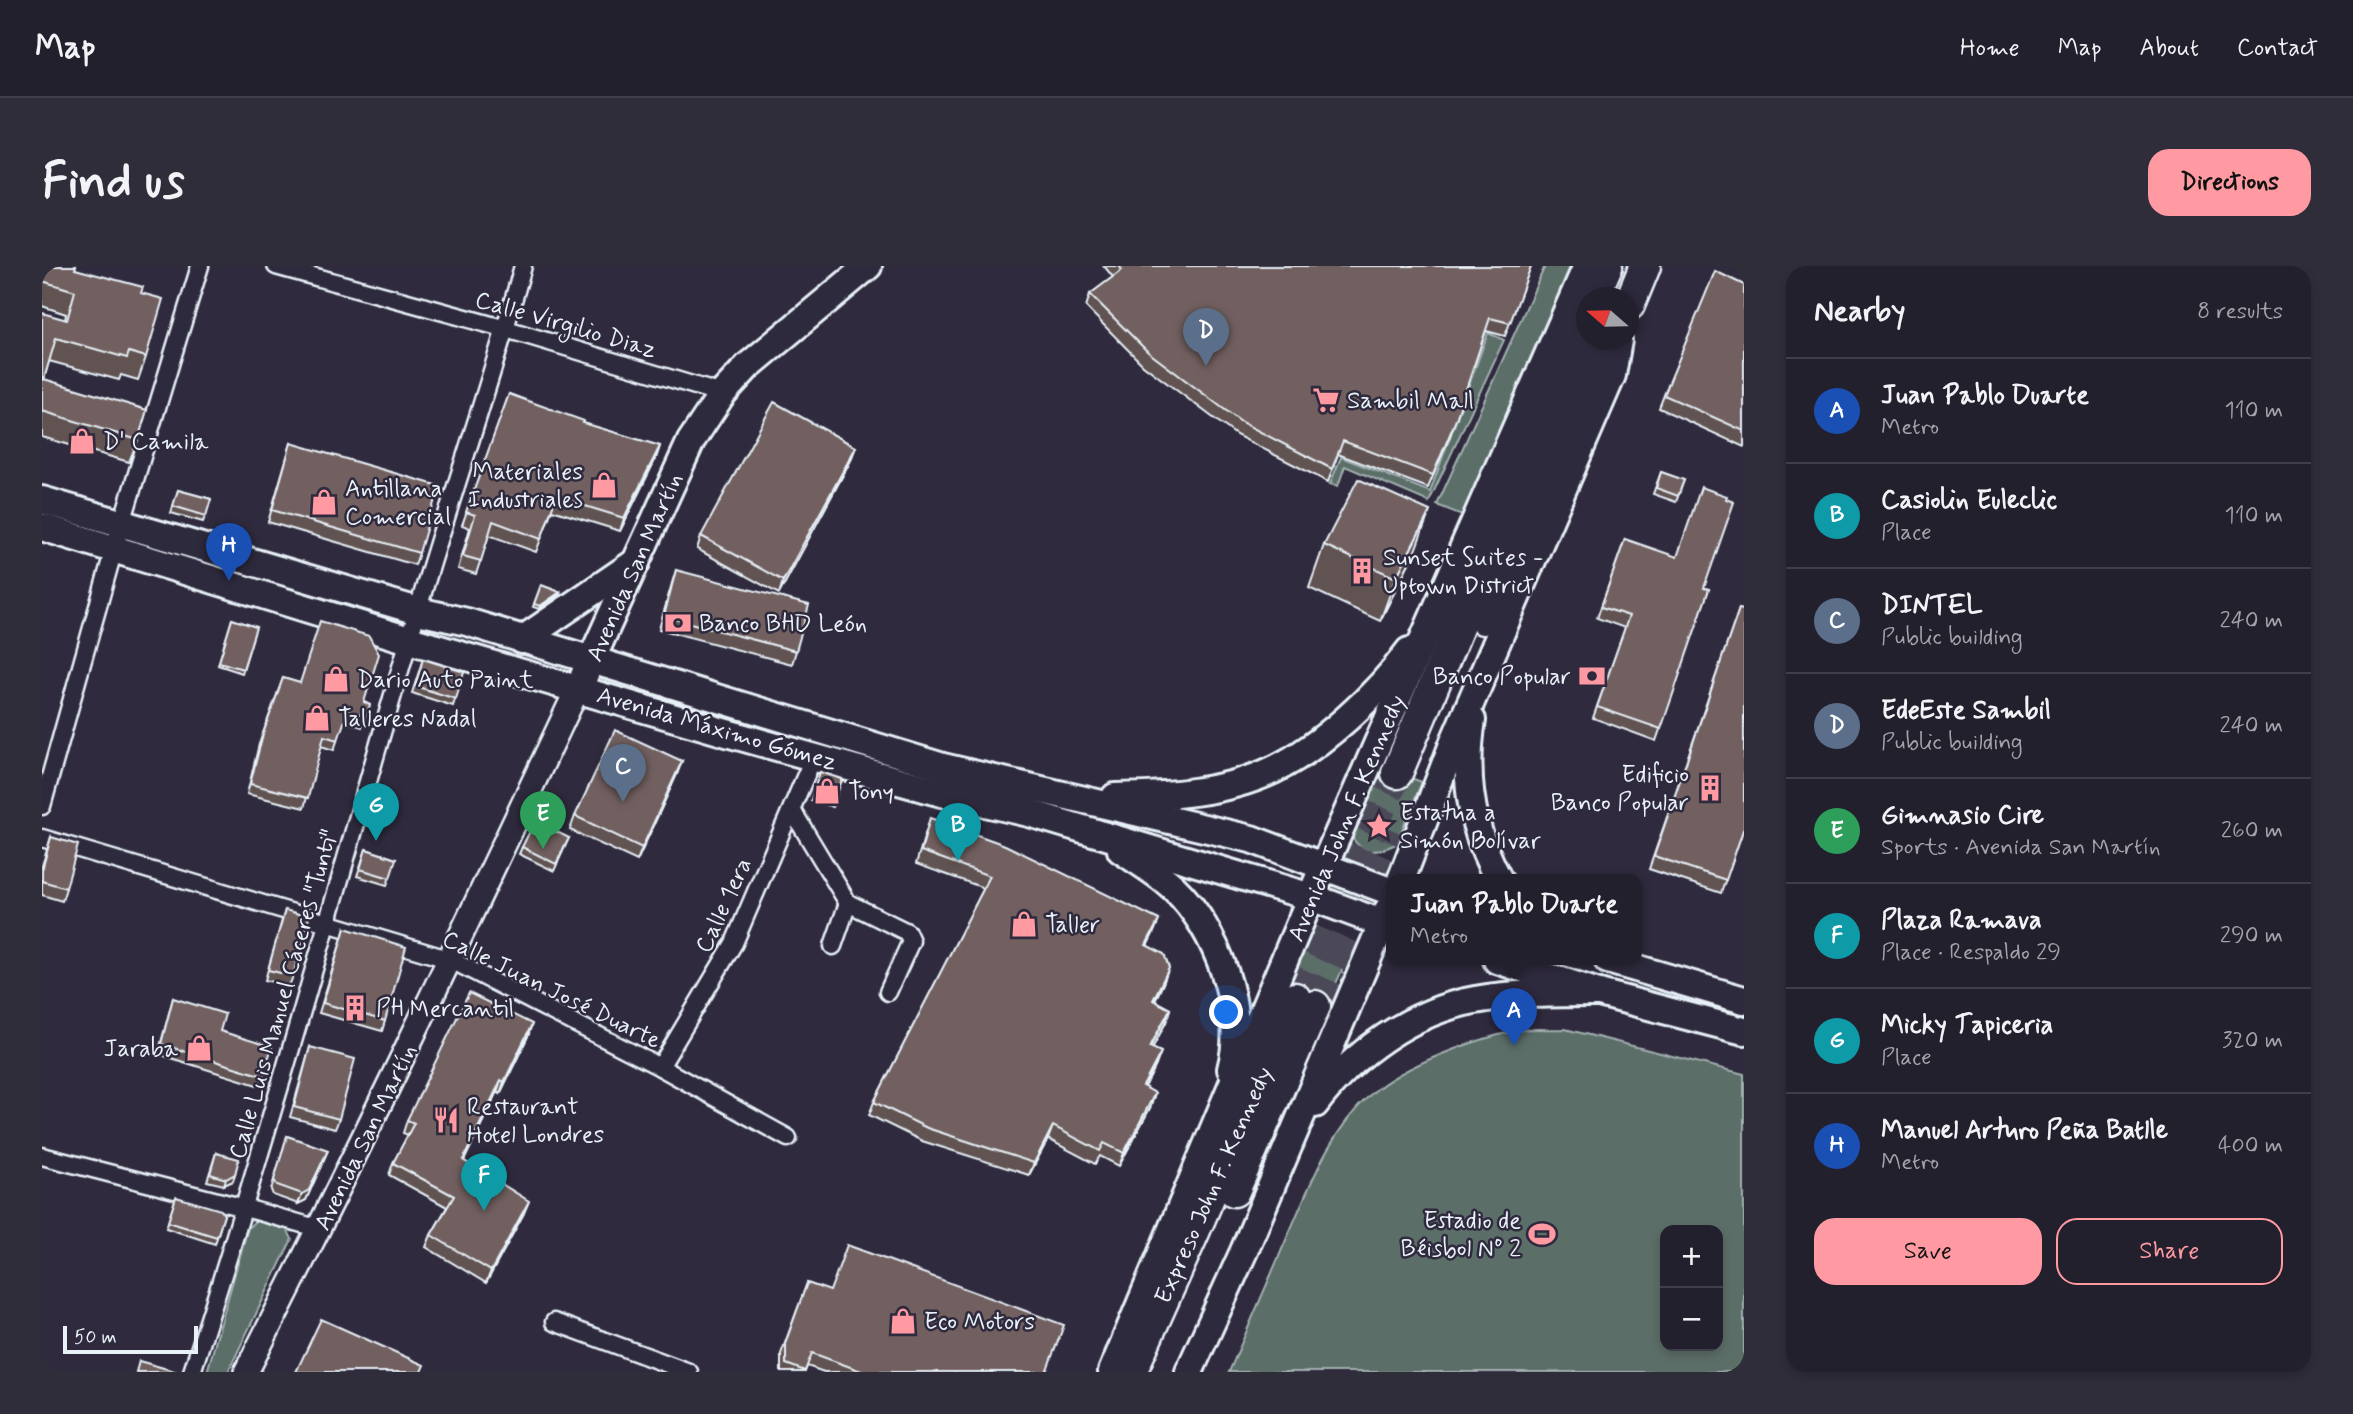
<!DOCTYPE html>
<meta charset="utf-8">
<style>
:root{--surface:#23202e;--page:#2f2d3a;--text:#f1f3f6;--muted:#a3a3aa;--line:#403e4a;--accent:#ff9aa2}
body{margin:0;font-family:Mynerve,sans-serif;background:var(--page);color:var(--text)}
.controls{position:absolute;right:21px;bottom:21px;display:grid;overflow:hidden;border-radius:14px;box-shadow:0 4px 10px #0003}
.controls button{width:63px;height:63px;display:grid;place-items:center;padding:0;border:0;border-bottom:2px solid var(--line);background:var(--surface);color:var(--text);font:35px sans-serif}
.compass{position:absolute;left:1534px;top:21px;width:63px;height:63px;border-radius:50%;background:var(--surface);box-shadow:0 4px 10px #0003;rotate:290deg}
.scale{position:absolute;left:21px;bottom:18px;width:135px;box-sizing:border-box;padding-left:7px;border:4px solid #e8f1f8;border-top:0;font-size:19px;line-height:24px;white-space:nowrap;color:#e8f1f8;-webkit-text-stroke:5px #2f2a3d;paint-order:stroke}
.you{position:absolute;left:1185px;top:747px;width:24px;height:24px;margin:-18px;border:5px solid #fff;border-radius:50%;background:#1a73e8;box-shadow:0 0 0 10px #1a73e833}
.badge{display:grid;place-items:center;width:46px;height:46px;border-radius:50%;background:var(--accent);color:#fff;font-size:23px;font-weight:700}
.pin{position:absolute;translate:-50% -58px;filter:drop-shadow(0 2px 4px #0008)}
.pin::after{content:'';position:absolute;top:37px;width:24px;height:21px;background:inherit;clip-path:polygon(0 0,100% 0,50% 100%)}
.popup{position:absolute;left:1344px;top:608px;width:256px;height:91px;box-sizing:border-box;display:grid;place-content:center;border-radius:14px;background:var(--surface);filter:drop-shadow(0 2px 5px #0005);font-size:23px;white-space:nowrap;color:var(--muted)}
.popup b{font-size:26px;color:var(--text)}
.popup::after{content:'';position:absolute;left:50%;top:100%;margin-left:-14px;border:14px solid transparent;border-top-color:var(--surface)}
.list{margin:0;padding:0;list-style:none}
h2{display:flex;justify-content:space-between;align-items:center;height:91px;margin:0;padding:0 28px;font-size:30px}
h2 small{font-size:23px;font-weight:400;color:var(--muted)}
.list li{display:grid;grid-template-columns:46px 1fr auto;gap:21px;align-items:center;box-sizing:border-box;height:105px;padding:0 28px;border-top:2px solid var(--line)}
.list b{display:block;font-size:26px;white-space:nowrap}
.list p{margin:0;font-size:23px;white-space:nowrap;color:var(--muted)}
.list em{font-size:23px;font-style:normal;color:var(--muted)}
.actions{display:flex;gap:14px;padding:21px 28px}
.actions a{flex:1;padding:16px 0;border:2px solid var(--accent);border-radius:21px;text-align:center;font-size:24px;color:var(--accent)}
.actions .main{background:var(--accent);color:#111}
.map{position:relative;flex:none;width:1702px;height:1106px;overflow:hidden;border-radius:21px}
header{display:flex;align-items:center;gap:42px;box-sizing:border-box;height:98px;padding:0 35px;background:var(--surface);border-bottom:2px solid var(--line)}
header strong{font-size:33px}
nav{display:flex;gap:38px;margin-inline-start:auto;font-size:24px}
.intro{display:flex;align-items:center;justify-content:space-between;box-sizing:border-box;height:168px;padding:0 42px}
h1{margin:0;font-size:49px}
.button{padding:18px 32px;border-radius:21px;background:var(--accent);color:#111;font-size:24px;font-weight:700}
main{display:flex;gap:42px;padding:0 42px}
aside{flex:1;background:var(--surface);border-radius:21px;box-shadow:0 4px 10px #0003}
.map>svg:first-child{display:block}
</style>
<header>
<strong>Map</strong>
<nav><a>Home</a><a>Map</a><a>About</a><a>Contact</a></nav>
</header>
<div class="intro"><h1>Find us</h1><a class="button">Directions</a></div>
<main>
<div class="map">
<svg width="1702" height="1106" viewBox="0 0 1702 1106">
<rect width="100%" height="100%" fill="#2f2a3d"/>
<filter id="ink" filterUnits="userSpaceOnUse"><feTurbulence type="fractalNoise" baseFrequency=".0143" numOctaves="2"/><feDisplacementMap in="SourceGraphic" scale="14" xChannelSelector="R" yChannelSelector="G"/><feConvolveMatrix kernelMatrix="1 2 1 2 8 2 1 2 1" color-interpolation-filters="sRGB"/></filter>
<g filter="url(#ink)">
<g fill="#5b6e67" stroke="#a2b0b0" stroke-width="2" fill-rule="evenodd">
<path d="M1503,0H1540L1430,253L1395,239Z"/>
<path d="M1446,67L1462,74L1387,236L1303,200L1296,220L1288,218L1299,191L1388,226Z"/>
<path d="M1336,500L1380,516L1354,578C1333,588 1319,590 1307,566Z"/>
<path d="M1277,674L1295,681L1305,693L1284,740L1245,723L1261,684Z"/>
<path d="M1523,763L1702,808V1106H1187C1206,1062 1225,1018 1244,974C1267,922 1286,867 1329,828C1361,799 1438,771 1480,764C1494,762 1509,764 1523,763ZM1676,964V1080H1623V964Z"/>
<path d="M215,953L245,963L250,973L186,1106H165L206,962Z"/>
</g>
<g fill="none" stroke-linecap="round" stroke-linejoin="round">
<g stroke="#4b4859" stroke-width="30" stroke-dasharray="30 15" stroke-linecap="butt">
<path d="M1253,732L1355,507"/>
<path d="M1273,740L1351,564"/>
</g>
<g stroke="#e8f1f8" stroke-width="21">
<g id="street">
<path d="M234,0L464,63L680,128"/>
<path d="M0,540L72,283L158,0"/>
<path d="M750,544L806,637L865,666L869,675L846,726"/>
<path d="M0,572L409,694L618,801L746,872"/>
<path d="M791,680L806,637"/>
<path d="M618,801L692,677L772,490"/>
<path d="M0,890L203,942L278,963"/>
<path d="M512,1056L647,1106"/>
<path d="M150,1106C228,865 295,621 366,377C402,251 446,127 481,0"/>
</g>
</g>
<g stroke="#e8f1f8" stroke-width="28">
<path id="secondary" d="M204,1106C320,880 428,651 536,422"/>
</g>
<g stroke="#e8f1f8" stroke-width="32">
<g id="primary">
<path d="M0,234L376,345L425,356L901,501L1209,573L1350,626"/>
<path d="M0,261L367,374L681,466L900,527L987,547L1269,631L1350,661"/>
<path d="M480,374L594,296"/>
<path d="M542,410L649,175L680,128L706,100L826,0"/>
<path d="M1430,454C1421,510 1429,564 1457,614"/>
<path d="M1073,531C1125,530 1183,527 1231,504C1278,482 1337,427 1367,385"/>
<path d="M1079,584C1097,596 1116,607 1132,622C1175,663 1205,745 1189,803"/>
<path d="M1359,614L1413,473L1570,109L1576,74"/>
<path d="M1455,694L1557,727L1702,765"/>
<path d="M1566,694L1702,734"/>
<path d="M1273,838C1310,788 1370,745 1433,734C1473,727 1516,727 1557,727"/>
<path d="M1070,1106L1281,602L1545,0"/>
<path d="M1147,1106L1202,985L1346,644"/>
</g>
</g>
<g stroke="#e8f1f8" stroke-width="35">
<g id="highway">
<path d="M1551,32L1565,0"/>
<path d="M1587,39L1603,0"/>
<path d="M1441,353L1545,108L1568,74"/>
<path d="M1355,507L1523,106L1545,48"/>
<path d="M1192,925L1273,740"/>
<path d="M1089,1106L1152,966L1253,732"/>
</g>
</g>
<use href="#street" stroke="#2f2a3d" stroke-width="16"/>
<use href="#secondary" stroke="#2f2a3d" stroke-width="23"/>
<use href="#primary" stroke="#2f2a3d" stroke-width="26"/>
<use href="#highway" stroke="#2f2a3d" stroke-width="30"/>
</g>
<g fill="#615351" stroke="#e8f1f8" stroke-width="2">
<path d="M0,0L33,3L99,27L104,91L96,114L79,109L77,114L7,95L2,113L96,174L87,196L0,171V47L23,54L24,48L0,40Z"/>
<path d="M1062,0H1489L1463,70L1444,65L1408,170L1386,222L1296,188L1286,216L1194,169L1101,99L1044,41L1048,28L1071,11Z"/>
<path d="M1702,19V181L1617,142L1622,129Z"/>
<path d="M467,128L541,157L618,180L614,192L578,265L510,244L494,286L447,269L434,308L416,303L428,262L420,259Z"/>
<path d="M249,177L377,287L373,299L226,256Z"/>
<path d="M809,194L737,328L655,283L659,270Z"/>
<path d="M1619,206L1642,214L1634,236L1611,228Z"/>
<path d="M136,224L169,233L161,256L129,247Z"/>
<path d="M1583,273L1662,322L1667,323L1614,475L1551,452L1583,362L1555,352Z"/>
<path d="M1282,279L1372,287L1338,355L1267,322Z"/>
<path d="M634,304L754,385L750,398L617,363L630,317Z"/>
<path d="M499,319L518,326L517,329L497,343L491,341Z"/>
<path d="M1697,343L1702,561L1679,627L1607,603Z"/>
<path d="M190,353L214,361L200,407L176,399Z"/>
<path d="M381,393L422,406L411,440L370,427Z"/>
<path d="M241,412L328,439L320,461L302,455L292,484L279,480L262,542L205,528L217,478Z"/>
<path d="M640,495L635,508L595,595L528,564L533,550Z"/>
<path d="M778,506L800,513L791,541L769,534Z"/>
<path d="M888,552L1117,654L1105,680L1122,715L1113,735L1128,743L1124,756L1110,782L1114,799L1103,821L1109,840L1077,900L1058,890L1053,898L1006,873L987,909L880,875L827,849L832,836L942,622L874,598Z"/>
<path d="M9,571L24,622L20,635L0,629V600Z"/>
<path d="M527,572L512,605L477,588L480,581Z"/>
<path d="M324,583L354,593L345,619L315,610Z"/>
<path d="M243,644L251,710L247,720L223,714Z"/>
<path d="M303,662L343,755L340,765L277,747Z"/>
<path d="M131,732L178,765L221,810L218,820L116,788Z"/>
<path d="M486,770L458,828L455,826L422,895L482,947L444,1017L384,981L389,969L405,941L347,909L351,897L366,869L361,867L365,854Z"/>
<path d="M268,781L297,853L293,863L248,851Z"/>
<path d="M245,870L286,884L264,934L256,938L231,929L229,924Z"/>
<path d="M174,887L191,915L182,919L165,915Z"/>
<path d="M134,931L182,949L173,978L124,962Z"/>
<path d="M765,1017L1004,1106H782L765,1100L763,1106H739V1088Z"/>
</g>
<g fill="#4f4342" stroke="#e8f1f8" stroke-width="2">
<path d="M618,180L614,192L578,265L582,252Z"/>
<path d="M814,181L809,194L737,328L741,315Z"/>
<path d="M1388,245L1372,287L1338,355L1354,312Z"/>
<path d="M518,326L517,329L497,343L498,340Z"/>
<path d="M640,495L635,508L595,595L600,582Z"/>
<path d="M1117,654L1112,666L1099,692L1104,679Z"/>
<path d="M1127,702L1122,715L1107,747L1111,734Z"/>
<path d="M1128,743L1124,756L1104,794L1108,781Z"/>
<path d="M490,758L486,770L458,828L462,816Z"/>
<path d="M1119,786L1114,799L1097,833L1101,820Z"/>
<path d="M459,814L455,826L416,906L421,894Z"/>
<path d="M1113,827L1109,840L1077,900L1082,887Z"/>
<path d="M1011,860L1006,873L987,909L992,897Z"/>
<path d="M286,884L264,934L256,938L260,928Z"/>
<path d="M193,908L191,915L182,919L184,913Z"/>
<path d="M487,935L482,947L444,1017L449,1005Z"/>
</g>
<g fill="#71605e" stroke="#e8f1f8" stroke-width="2">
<path d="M0,0H34L33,3L101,21L99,27L121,33L104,91L87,86L85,92L14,72L2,113L105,144L96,174L0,145V47L25,54L33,25L0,15Z"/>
<path d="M1077,0H1489L1468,57L1448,52L1413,156L1391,209L1301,175L1290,203L1199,156L1106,86L1048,28L1080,4Z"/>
<path d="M1673,5L1702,19V165L1622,129Z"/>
<path d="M467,128L542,155L541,157L618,180L582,252L514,231L499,273L451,255L439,295L421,290L433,249L424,246Z"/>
<path d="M732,136L814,181L741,315L659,270Z"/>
<path d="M249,177L397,220L377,287L230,244Z"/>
<path d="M1619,206L1642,214L1636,230L1614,222Z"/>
<path d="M1316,213L1388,245L1354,312L1282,279Z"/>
<path d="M1659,221L1685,230L1684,233L1692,236L1662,322L1667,323L1619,463L1555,441L1587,350L1559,341L1583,273L1635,291Z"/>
<path d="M136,224L169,233L164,250L131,240Z"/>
<path d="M634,304L767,339L754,385L622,350Z"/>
<path d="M499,319L518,326L498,340L492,338Z"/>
<path d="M1697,343L1702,344V561L1684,614L1612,590Z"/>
<path d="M190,353L214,361L201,403L177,396Z"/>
<path d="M278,355L327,370L337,388L322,436L328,439L324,451L306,445L296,474L282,470L266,532L208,518L221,468L241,412L258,417Z"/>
<path d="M381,393L422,406L414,433L373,420Z"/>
<path d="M573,464L640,495L600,582L533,550Z"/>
<path d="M778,506L800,513L793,534L771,527Z"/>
<path d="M888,552L963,579L1117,654L1104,679L1122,688L1127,702L1111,734L1128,743L1108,781L1119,786L1101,820L1113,827L1082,887L1062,877L1058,885L1011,860L992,897L885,862L832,836L948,610L879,585Z"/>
<path d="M493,555L527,572L514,598L480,581Z"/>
<path d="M9,571L36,579L24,622L0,615V604Z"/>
<path d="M324,583L354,593L348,612L318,603Z"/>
<path d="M243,644L267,651L251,710L226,704Z"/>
<path d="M303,662L364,681L343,755L281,737Z"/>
<path d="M427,727L490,758L462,816L459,814L421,894L487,935L449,1005L389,969L412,930L351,897L372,857L365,854Z"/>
<path d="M131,732L183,748L178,765L230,781L221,810L119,778Z"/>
<path d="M268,781L313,793L297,853L252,841Z"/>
<path d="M245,870L286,884L267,924L260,928L235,919L232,914Z"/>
<path d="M174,887L197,893L193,908L184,913L168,908Z"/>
<path d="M134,931L179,944L182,949L175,971L126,956Z"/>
<path d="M805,979L1022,1059L1004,1106H822L770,1087L763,1105L744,1098V1075L765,1017L788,1025Z"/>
<path d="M279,1053L382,1099L379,1106H254Z"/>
<path d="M97,1095L136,1106H94Z"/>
</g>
</g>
<defs>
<g id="supermarket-bare" transform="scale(2.1)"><path d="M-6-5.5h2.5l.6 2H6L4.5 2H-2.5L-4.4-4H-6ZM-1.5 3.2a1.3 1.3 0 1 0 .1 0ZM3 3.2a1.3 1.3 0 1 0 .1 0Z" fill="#ff9aa2" stroke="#2f2a3d" stroke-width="2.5" paint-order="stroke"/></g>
<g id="shop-bare" transform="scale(2.1)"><path d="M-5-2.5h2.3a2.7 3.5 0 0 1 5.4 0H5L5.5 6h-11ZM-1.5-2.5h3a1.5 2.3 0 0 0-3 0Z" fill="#ff9aa2" stroke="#2f2a3d" stroke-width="2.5" paint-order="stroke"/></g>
<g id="building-bare" transform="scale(2.1)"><path d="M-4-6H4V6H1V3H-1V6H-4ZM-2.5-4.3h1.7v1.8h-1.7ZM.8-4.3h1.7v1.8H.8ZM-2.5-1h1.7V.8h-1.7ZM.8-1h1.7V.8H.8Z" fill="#ff9aa2" stroke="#2f2a3d" stroke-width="2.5" paint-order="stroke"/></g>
<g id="bank-bare" transform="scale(2.1)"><path d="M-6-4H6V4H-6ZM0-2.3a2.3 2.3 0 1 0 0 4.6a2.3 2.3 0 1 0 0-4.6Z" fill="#ff9aa2" stroke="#2f2a3d" stroke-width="2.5" paint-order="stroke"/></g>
<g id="sight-bare" transform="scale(2.1)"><path d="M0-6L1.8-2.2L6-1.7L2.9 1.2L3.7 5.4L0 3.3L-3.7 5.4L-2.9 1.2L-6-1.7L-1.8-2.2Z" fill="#ff9aa2" stroke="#2f2a3d" stroke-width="2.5" paint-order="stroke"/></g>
<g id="restaurant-bare" transform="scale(2.1)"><path d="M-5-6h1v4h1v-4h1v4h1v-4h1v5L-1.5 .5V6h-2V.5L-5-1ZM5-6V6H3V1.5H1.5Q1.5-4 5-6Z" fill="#ff9aa2" stroke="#2f2a3d" stroke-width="2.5" paint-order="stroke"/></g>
<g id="stadium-bare" transform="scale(2.1)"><path d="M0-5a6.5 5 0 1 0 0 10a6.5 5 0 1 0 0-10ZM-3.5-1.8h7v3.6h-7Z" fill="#ff9aa2" stroke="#2f2a3d" stroke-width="2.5" paint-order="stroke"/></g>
</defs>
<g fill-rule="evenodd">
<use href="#supermarket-bare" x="1284" y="134"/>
<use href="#shop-bare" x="40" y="175"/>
<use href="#shop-bare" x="562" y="219"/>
<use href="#shop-bare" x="282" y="236"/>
<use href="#building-bare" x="1320" y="305"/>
<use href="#bank-bare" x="636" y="357"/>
<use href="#bank-bare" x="1550" y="410"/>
<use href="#shop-bare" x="294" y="413"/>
<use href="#shop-bare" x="275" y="452"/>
<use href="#building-bare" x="1668" y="522"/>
<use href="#shop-bare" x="785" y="525"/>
<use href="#sight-bare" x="1337" y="560"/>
<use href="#shop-bare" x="982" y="658"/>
<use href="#building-bare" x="313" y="742"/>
<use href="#shop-bare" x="157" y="782"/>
<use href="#restaurant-bare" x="404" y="854"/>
<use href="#stadium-bare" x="1500" y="968"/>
<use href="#shop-bare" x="861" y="1055"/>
</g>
<g text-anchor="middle" stroke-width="5" stroke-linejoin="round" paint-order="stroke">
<g font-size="24" fill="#e8f1f8" stroke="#2f2a3d">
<text transform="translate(524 58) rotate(16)" y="8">Calle Virgilio Diaz</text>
<text transform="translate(592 301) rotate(-66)" y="8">Avenida San Martín</text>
<text transform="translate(675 462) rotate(16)" y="8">Avenida Máximo Gómez</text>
<text transform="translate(1304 552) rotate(-67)" y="8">Avenida John F. Kennedy</text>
<text transform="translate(681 639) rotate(-65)" y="8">Calle 1era</text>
<text transform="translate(510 723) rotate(26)" y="8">Calle Juan José Duarte</text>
<text transform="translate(241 728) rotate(-74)" y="8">Calle Luis Manuel Cáceres "Tunti"</text>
<text transform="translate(323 871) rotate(-64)" y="8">Avenida San Martín</text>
<text transform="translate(1171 919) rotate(-66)" y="8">Expreso John F. Kennedy</text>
</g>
<g font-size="24" fill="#e8f1f8" stroke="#2f2a3d" text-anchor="start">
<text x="1305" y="142">Sambil Mall</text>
<text x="61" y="183">D' Camila</text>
<text x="541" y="213" text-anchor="end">Materiales<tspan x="541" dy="28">Industriales</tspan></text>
<text x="303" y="230">Antillana<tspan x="303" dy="28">Comercial</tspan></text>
<text x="1341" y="299">Sunset Suites -<tspan x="1341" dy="28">Uptown District</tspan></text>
<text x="657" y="365">Banco BHD León</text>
<text x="1529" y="418" text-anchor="end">Banco Popular</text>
<text x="315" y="421">Dario Auto Paint</text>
<text x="296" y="460">Talleres Nadal</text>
<text x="1647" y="516" text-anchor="end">Edificio<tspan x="1647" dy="28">Banco Popular</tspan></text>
<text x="806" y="533">Tony</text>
<text x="1358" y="554">Estatua a<tspan x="1358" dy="28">Simón Bolívar</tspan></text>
<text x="1003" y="666">Taller</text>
<text x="334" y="750">PH Mercantil</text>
<text x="136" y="790" text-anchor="end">Jaraba</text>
<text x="425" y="848">Restaurant<tspan x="425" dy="28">Hotel Londres</tspan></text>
<text x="1479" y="962" text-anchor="end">Estadio de<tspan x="1479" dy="28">Béisbol Nº 2</tspan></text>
<text x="882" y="1063">Eco Motors</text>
</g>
</g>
</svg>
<div class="controls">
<button>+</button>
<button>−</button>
</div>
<svg class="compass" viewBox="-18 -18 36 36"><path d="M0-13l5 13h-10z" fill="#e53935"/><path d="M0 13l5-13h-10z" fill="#a3a3aa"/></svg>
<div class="scale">50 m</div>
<div class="you"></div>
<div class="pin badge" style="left:1472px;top:780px;background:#1a4fb4">A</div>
<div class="popup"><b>Juan Pablo Duarte</b>Metro</div>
<div class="pin badge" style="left:916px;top:595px;background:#0f9aa8">B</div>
<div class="pin badge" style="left:581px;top:536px;background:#5c6f8a">C</div>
<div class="pin badge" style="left:1164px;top:100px;background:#5c6f8a">D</div>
<div class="pin badge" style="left:501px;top:583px;background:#2e9e5b">E</div>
<div class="pin badge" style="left:442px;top:945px;background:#0f9aa8">F</div>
<div class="pin badge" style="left:334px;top:575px;background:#0f9aa8">G</div>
<div class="pin badge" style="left:187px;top:315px;background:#1a4fb4">H</div>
</div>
<aside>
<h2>Nearby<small>8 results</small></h2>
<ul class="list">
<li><span class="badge" style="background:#1a4fb4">A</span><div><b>Juan Pablo Duarte</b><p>Metro</p></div><em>110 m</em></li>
<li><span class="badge" style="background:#0f9aa8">B</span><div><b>Casiolin Euleclic</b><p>Place</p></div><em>110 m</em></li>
<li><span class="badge" style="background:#5c6f8a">C</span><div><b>DINTEL</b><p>Public building</p></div><em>240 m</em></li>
<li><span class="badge" style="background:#5c6f8a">D</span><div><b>EdeEste Sambil</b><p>Public building</p></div><em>240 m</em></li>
<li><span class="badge" style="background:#2e9e5b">E</span><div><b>Gimnasio Cire</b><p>Sports · Avenida San Martín</p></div><em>260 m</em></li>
<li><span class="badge" style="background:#0f9aa8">F</span><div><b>Plaza Ramava</b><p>Place · Respaldo 29</p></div><em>290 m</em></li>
<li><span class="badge" style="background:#0f9aa8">G</span><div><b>Micky Tapiceria</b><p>Place</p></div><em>320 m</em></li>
<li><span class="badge" style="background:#1a4fb4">H</span><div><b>Manuel Arturo Peña Batlle</b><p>Metro</p></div><em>400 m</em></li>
</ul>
<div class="actions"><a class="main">Save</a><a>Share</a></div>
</aside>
</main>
